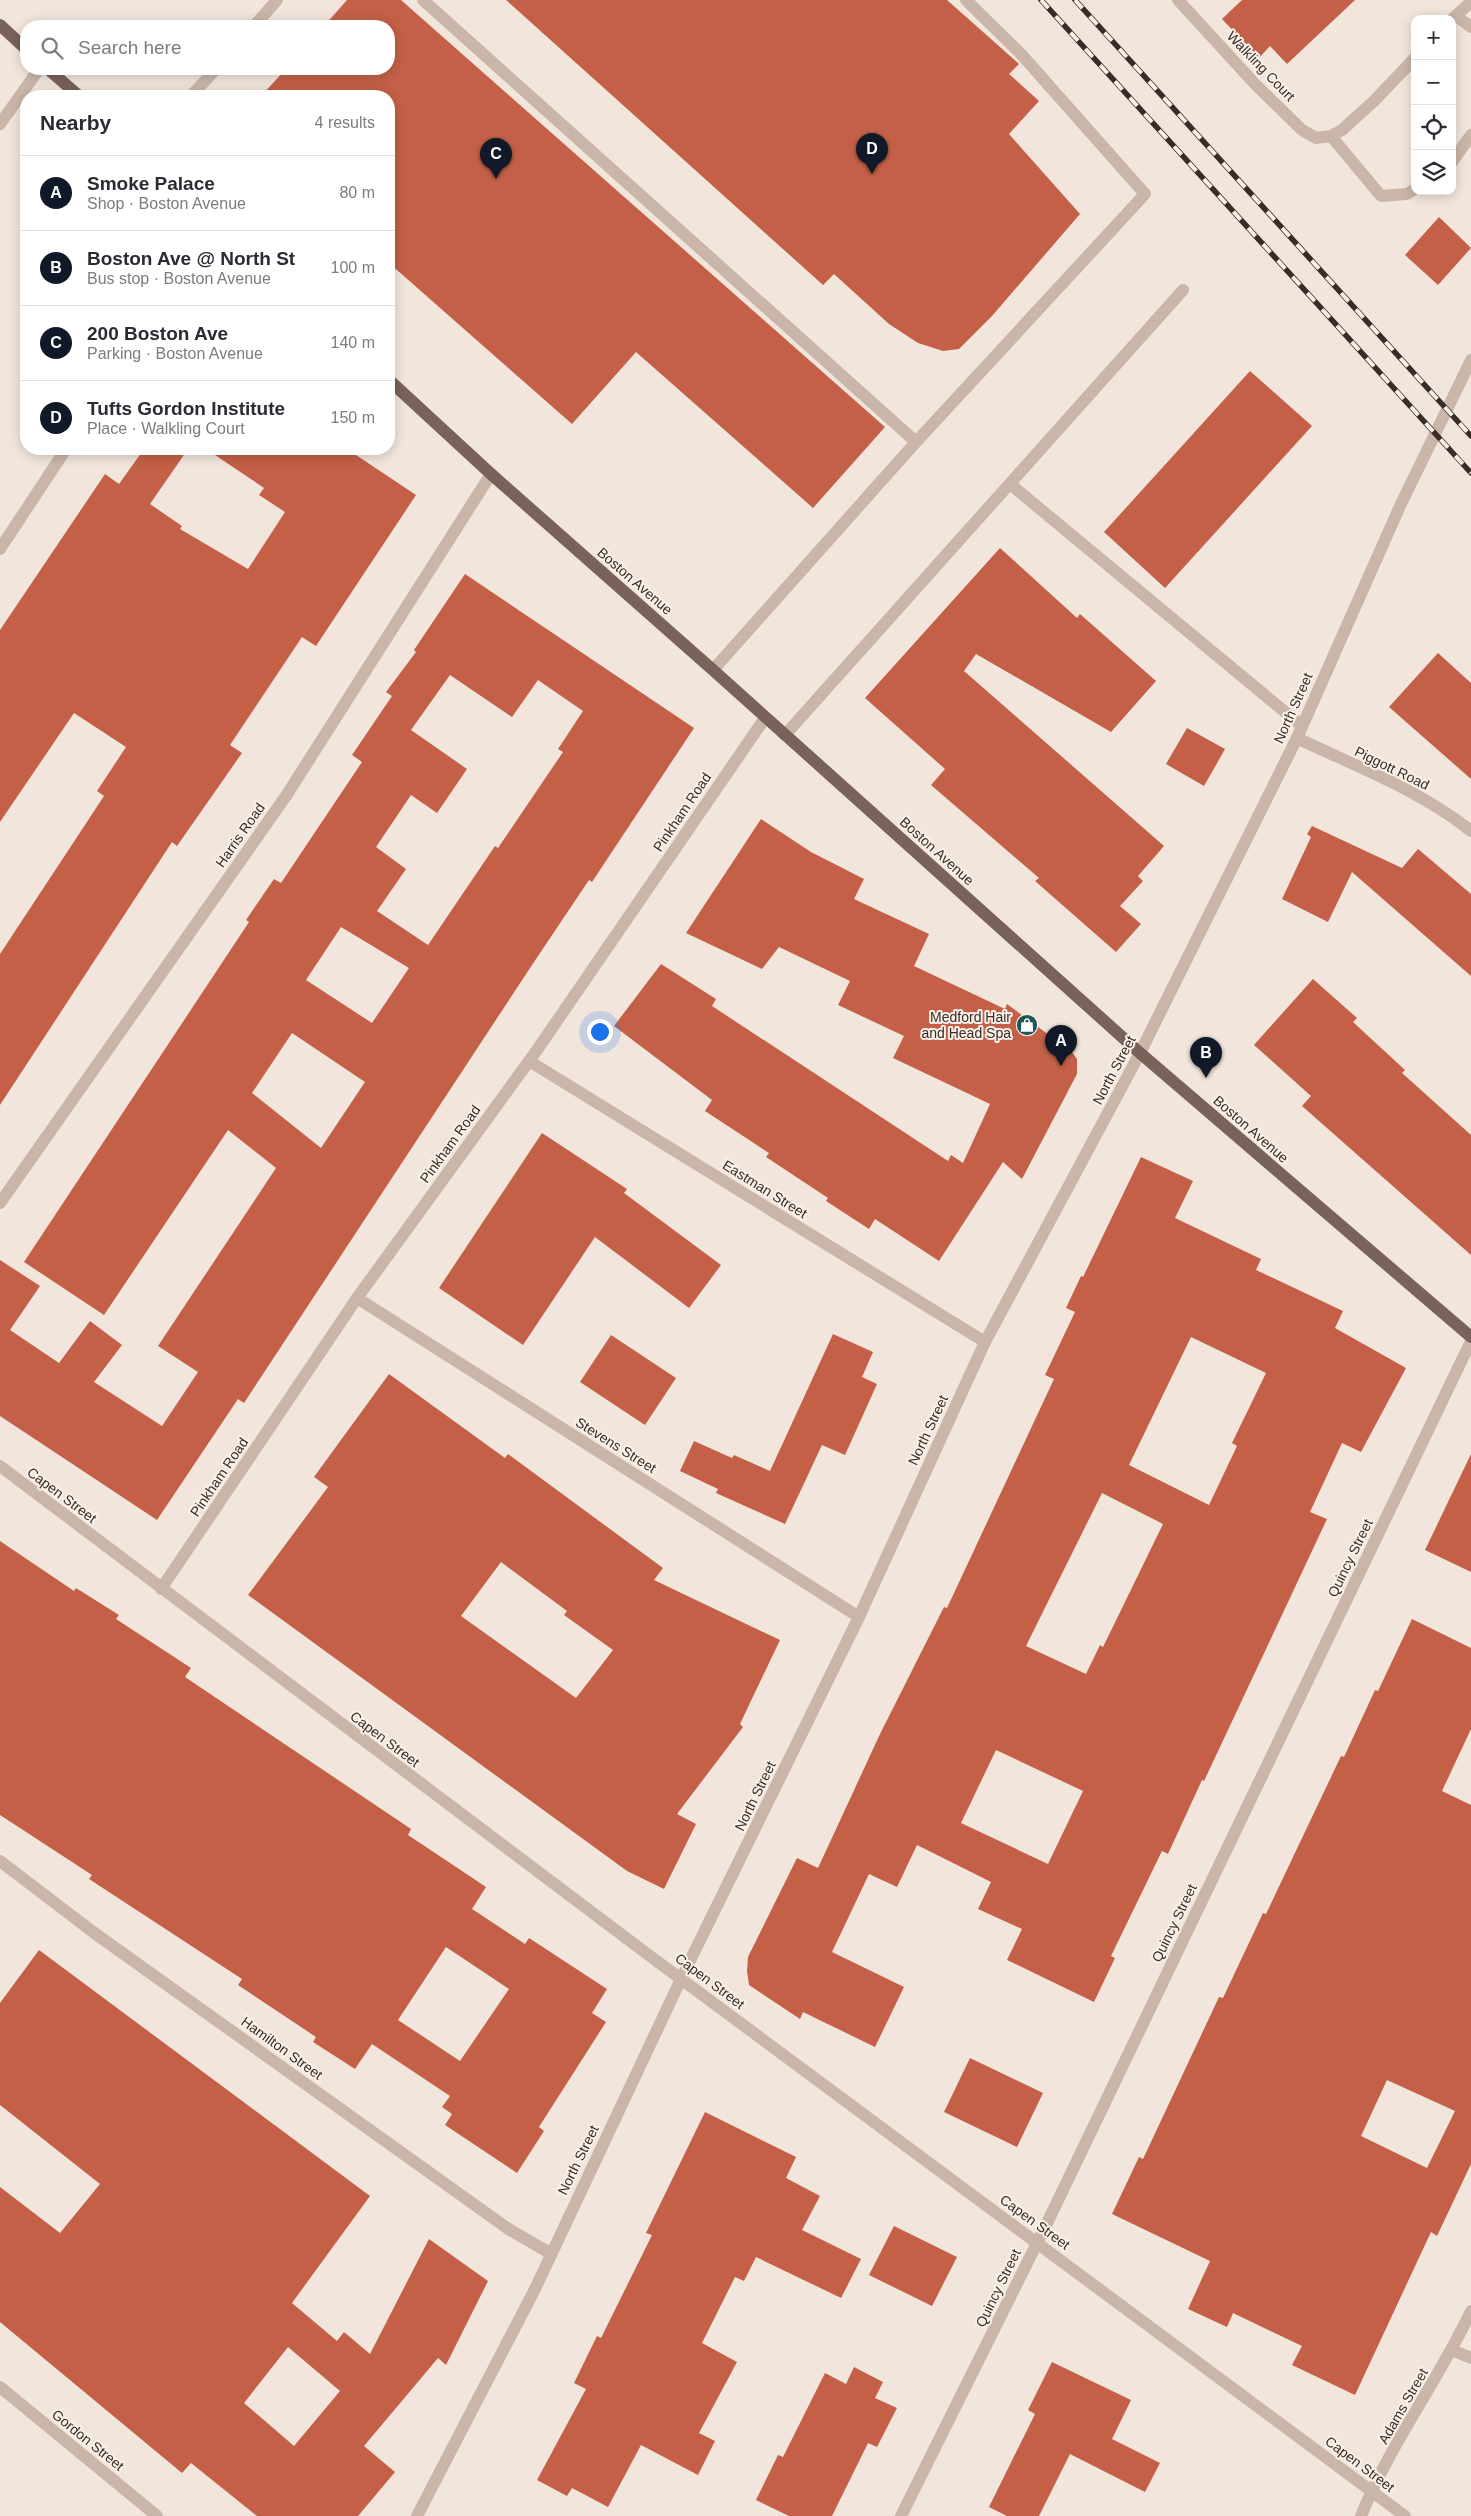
<!DOCTYPE html>
<meta charset="utf-8">
<style>
:root{--surface:#fff;--page:#f7f7f7;--text:#2b2b33;--muted:#7c7c81;--line:#e1e1e2;--accent:#111827}
body{margin:0;font-family:Helvetica,sans-serif;background:var(--page);color:var(--text)}
.controls{position:absolute;right:15px;top:15px;display:grid;overflow:hidden;border-radius:10px;box-shadow:0 2px 12px #0003}
.controls button{width:45px;height:45px;display:grid;place-items:center;padding:0;border:0;border-bottom:1px solid var(--line);background:var(--surface);color:var(--text);font:25px sans-serif}
.you{position:absolute;left:599px;top:1031px;width:18px;height:18px;margin:-12px;border:4px solid #fff;border-radius:50%;background:#1a73e8;box-shadow:0 0 0 8px #1a73e833}
.badge{display:grid;place-items:center;width:32px;height:32px;border-radius:50%;background:var(--accent);color:#fff;font-size:16px;font-weight:700}
.pin{position:absolute;translate:-50% -41px;filter:drop-shadow(0 1px 2px #0008)}
.pin::after{content:'';position:absolute;top:26px;width:18px;height:15px;background:inherit;clip-path:polygon(0 0,100% 0,50% 100%)}
.list{margin:0;padding:0;list-style:none}
h2{display:flex;justify-content:space-between;align-items:center;height:65px;margin:0;padding:0 20px;font-size:21px}
h2 small{font-size:16px;font-weight:400;color:var(--muted)}
.list li{display:grid;grid-template-columns:32px 1fr auto;gap:15px;align-items:center;box-sizing:border-box;height:75px;padding:0 20px;border-top:1px solid var(--line)}
.list b{display:block;font-size:19px;white-space:nowrap}
.list p{margin:0;font-size:16px;white-space:nowrap;color:var(--muted)}
.list em{font-size:16px;font-style:normal;color:var(--muted)}
.icon{flex:none;width:28px;height:28px;fill:none;stroke:currentColor;stroke-width:2;stroke-linecap:round;stroke-linejoin:round}
.map{position:relative;flex:none;width:1471px;height:2516px;overflow:hidden}
.search{position:absolute;background:var(--surface);box-shadow:0 2px 12px #0003;left:20px;top:20px;width:375px;height:55px;display:flex;align-items:center;gap:12px;box-sizing:border-box;padding:0 18px;border-radius:20px;color:var(--muted);font-size:19px}
.panel{position:absolute;background:var(--surface);box-shadow:0 2px 12px #0003;left:20px;top:90px;width:375px;height:365px;border-radius:20px}
.map>svg:first-child{display:block}
</style>
<div class="map">
<svg width="1471" height="2516" viewBox="0 0 1471 2516">
<rect width="100%" height="100%" fill="#f2e6dc"/>
<g fill="#c46047" fill-rule="evenodd">
<path d="M347,0H401L885,427L813,508L636,352L572,424L389,263V96H261L286,69H389V26H324Z"/>
<path d="M506,0H947L1019,64L1009,74L1039,101L1009,134L1080,214L992,316L959,349L943,351L918,343L889,324L834,274L823,285Z"/>
<path d="M1242,0H1355L1287,64L1270,46L1259,58L1222,19Z"/>
<path d="M1439,217L1471,248L1438,285L1405,255Z"/>
<path d="M1250,371L1312,426L1165,588L1104,532Z"/>
<path d="M144,449H188L150,504L182,526L180,529L248,569L285,512L259,495L264,488L206,449H347L416,495L316,646L302,637L230,745L242,753L177,846L172,842L0,1105V954L104,796L97,791L126,747L74,713L0,822V630L105,474L119,484Z"/>
<path d="M1000,548L1077,618L1080,614L1156,681L1111,732L976,654L964,671L1164,846L1138,876L1143,881L1120,906L1141,924L1116,952L1035,881L1039,878L931,785L945,769L865,698Z"/>
<path d="M465,574L694,728L592,882L589,880L534,962L244,1403L238,1399L157,1520L0,1416V1260L40,1286L10,1330L59,1363L90,1321L122,1345L94,1382L162,1426L198,1372L158,1346L276,1168L228,1130L104,1315L24,1262L249,922L246,920L274,879L281,883L362,762L352,755L392,696L386,692L416,652L414,650ZM450,675L512,717L538,680L583,711L558,749L563,752L498,848L495,846L428,945L377,911L406,869L376,847L411,795L437,813L467,769L411,730ZM341,927L409,968L372,1023L306,980ZM292,1033L365,1082L321,1148L252,1093Z"/>
<path d="M1438,653L1471,683V779L1389,707Z"/>
<path d="M1187,728L1225,749L1204,786L1166,764Z"/>
<path d="M761,819L811,852L864,879L854,899L929,934L914,966L1005,1009L1007,1004L1072,1052L1077,1059V1074L1022,1179L1003,1162L939,1261L875,1219L869,1229L826,1201L828,1198L766,1157L769,1153L705,1111L712,1100L614,1026L661,964L716,999L712,1006L948,1161L951,1155L963,1163L990,1104L893,1058L904,1036L838,1005L850,981L779,947L762,969L686,933Z"/>
<path d="M1312,826L1402,868L1418,849L1471,894V976L1352,872L1328,922L1282,899L1311,837L1307,834Z"/>
<path d="M1313,979L1357,1018L1353,1022L1405,1070L1402,1073L1471,1135V1255L1302,1106L1311,1096L1254,1045Z"/>
<path d="M542,1133L627,1189L624,1193L721,1265L689,1308L595,1237L523,1345L439,1288Z"/>
<path d="M1141,1157L1193,1181L1175,1218L1261,1259L1256,1270L1343,1311L1335,1328L1406,1368L1361,1452L1342,1443L1310,1512L1327,1519L1204,1781L1202,1780L1168,1854L1162,1851L1111,1956L1115,1958L1094,2002L1007,1960L1022,1929L978,1909L991,1882L917,1845L897,1887L869,1874L832,1952L904,1987L875,2047L803,2012L800,2019L749,1985L747,1971L748,1957L797,1858L818,1868L880,1734L944,1607L947,1608L1054,1379L1045,1375L1075,1312L1066,1308L1081,1276L1083,1277ZM1191,1337L1266,1373L1232,1443L1237,1446L1209,1505L1129,1465ZM1102,1493L1163,1524L1103,1647L1100,1645L1086,1674L1026,1646ZM996,1750L1083,1791L1048,1864L961,1823Z"/>
<path d="M833,1334L873,1352L862,1377L877,1384L845,1455L822,1445L785,1524L716,1493L718,1489L680,1471L694,1441L732,1458L734,1455L770,1471Z"/>
<path d="M611,1335L676,1378L645,1425L580,1382Z"/>
<path d="M389,1374L505,1458L508,1454L663,1568L654,1580L780,1640L740,1724L743,1727L677,1814L696,1824L664,1889L627,1871L248,1595L328,1487L314,1477ZM501,1562L567,1611L564,1615L613,1650L576,1698L461,1616Z"/>
<path d="M1471,1454V1572L1425,1550Z"/>
<path d="M0,1541L74,1591L76,1588L119,1615L116,1619L191,1668L185,1677L411,1829L408,1835L486,1887L472,1909L525,1944L529,1938L607,1989L592,2013L606,2022L539,2127L544,2131L517,2173L445,2125L452,2114L442,2107L450,2096L372,2044L355,2069L313,2042L316,2037L238,1985L242,1979L89,1879L92,1875L0,1815ZM446,1947L509,1989L460,2061L398,2020Z"/>
<path d="M1412,1619L1471,1648V1729L1442,1791L1471,1805V2164L1437,2236L1431,2232L1355,2395L1292,2365L1302,2346L1233,2313L1227,2327L1188,2309L1210,2261L1112,2214L1139,2157L1143,2159L1219,1997L1223,1998L1263,1913L1266,1914L1341,1756L1344,1757L1375,1690L1378,1691ZM1387,2080L1455,2111L1427,2168L1361,2136Z"/>
<path d="M39,1950L370,2196L292,2303L337,2341L344,2332L370,2354L429,2239L488,2281L446,2365L438,2358L364,2446L395,2472L358,2516H257L191,2463L182,2473L0,2322V2187L60,2233L100,2184L0,2105V2003ZM288,2347L340,2391L294,2446L244,2403Z"/>
<path d="M970,2058L1043,2093L1017,2147L944,2112Z"/>
<path d="M705,2112L796,2157L786,2178L820,2196L802,2230L861,2259L841,2298L756,2257L744,2281L735,2277L702,2343L737,2362L699,2433L715,2441L698,2475L641,2445L608,2507L572,2488L567,2496L537,2480L586,2389L574,2383L597,2336L601,2338L652,2235L646,2233Z"/>
<path d="M894,2226L957,2257L932,2306L869,2275Z"/>
<path d="M1052,2362L1131,2400L1112,2439L1160,2463L1145,2492L1070,2454L1039,2516H1007L989,2507L1035,2414L1028,2410Z"/>
<path d="M854,2367L883,2382L875,2398L897,2408L877,2447L868,2443L832,2516H789L756,2500L778,2455L783,2457L825,2373L846,2384Z"/>
</g>
<g fill="none" stroke-linecap="round" stroke-linejoin="round">
<g stroke="#cab6a8" stroke-width="12">
<path d="M423,0L916,442L713,670"/>
<path d="M1178,0L1255,84L1302,130L1316,138L1331,136L1342,130L1374,101L1415,58"/>
<path d="M1456,16L1471,27"/>
<path d="M1452,19L1471,2"/>
<path d="M254,26L277,0"/>
<path d="M191,96L216,69"/>
<path d="M0,124L39,69"/>
<path d="M1331,136L1381,196L1407,194L1415,189"/>
<path d="M1452,162L1471,135"/>
<path d="M916,442L1145,194L1021,54L966,0"/>
<path d="M1010,484L1302,726"/>
<path d="M0,549L66,449"/>
<path d="M785,735L1183,290"/>
<path d="M1297,738C1355,766 1420,790 1471,831"/>
<path d="M529,1061L985,1342"/>
<path d="M0,1203L286,796L491,474"/>
<path d="M357,1298L859,1617"/>
<path d="M0,1466L650,1956L1405,2516"/>
<path d="M161,1589L357,1298L537,1050L765,718"/>
<path d="M0,1861L93,1932L510,2230L550,2253"/>
<path d="M1452,2350L1471,2358"/>
<path d="M0,2387L157,2516"/>
<path d="M417,2516L535,2289L681,1979L859,1617L985,1342L1140,1053L1297,738L1400,506L1471,360"/>
<path d="M901,2516L1049,2219L1471,1341"/>
<path d="M1361,2516C1390,2444 1438,2381 1471,2311"/>
</g>
<g stroke="#786259" stroke-width="12">
<path d="M0,25L26,49"/>
<path d="M48,69L79,96"/>
<path d="M389,380L491,474L713,670L1140,1053L1471,1337"/>
</g>
<g stroke="#372c28" stroke-width="5.5">
<g id="rail">
<path d="M1041,0L1471,473"/>
<path d="M1075,0L1471,436"/>
</g>
</g>
<use href="#rail" stroke="#f9f1e8" stroke-width="4" stroke-dasharray="11" stroke-linecap="butt"/>
</g>
<defs>
<g id="shop-disc" transform="scale(1.125)"><circle r="9.5" fill="#1e5658" stroke="#f9f1e8"/><path d="M-5-2.5h2.3a2.7 3.5 0 0 1 5.4 0H5L5.5 6h-11ZM-1.5-2.5h3a1.5 2.3 0 0 0-3 0Z" fill="#fff"/></g>
</defs>
<g fill-rule="evenodd">
<use href="#shop-disc" x="1027" y="1025"/>
</g>
<g text-anchor="middle" stroke-width="4" stroke-linejoin="round" paint-order="stroke">
<g font-size="14" fill="#372c28" stroke="#f9f1e8">
<text transform="translate(1261 66) rotate(46)" y="5">Walkling Court</text>
<text transform="translate(635 581) rotate(41)" y="5">Boston Avenue</text>
<text transform="translate(1293 708) rotate(-66)" y="5">North Street</text>
<text transform="translate(1392 768) rotate(26)" y="5">Piggott Road</text>
<text transform="translate(682 812) rotate(-56)" y="5">Pinkham Road</text>
<text transform="translate(240 835) rotate(-55)" y="5">Harris Road</text>
<text transform="translate(937 851) rotate(42)" y="5">Boston Avenue</text>
<text transform="translate(1114 1070) rotate(-62)" y="5">North Street</text>
<text transform="translate(1251 1129) rotate(41)" y="5">Boston Avenue</text>
<text transform="translate(450 1144) rotate(-54)" y="5">Pinkham Road</text>
<text transform="translate(765 1189) rotate(32)" y="5">Eastman Street</text>
<text transform="translate(928 1430) rotate(-65)" y="5">North Street</text>
<text transform="translate(616 1445) rotate(32)" y="5">Stevens Street</text>
<text transform="translate(219 1477) rotate(-56)" y="5">Pinkham Road</text>
<text transform="translate(62 1495) rotate(37)" y="5">Capen Street</text>
<text transform="translate(1350 1558) rotate(-64)" y="5">Quincy Street</text>
<text transform="translate(385 1739) rotate(37)" y="5">Capen Street</text>
<text transform="translate(755 1796) rotate(-64)" y="5">North Street</text>
<text transform="translate(1174 1923) rotate(-64)" y="5">Quincy Street</text>
<text transform="translate(710 1981) rotate(37)" y="5">Capen Street</text>
<text transform="translate(282 2048) rotate(36)" y="5">Hamilton Street</text>
<text transform="translate(578 2160) rotate(-64)" y="5">North Street</text>
<text transform="translate(1035 2222) rotate(36)" y="5">Capen Street</text>
<text transform="translate(998 2288) rotate(-64)" y="5">Quincy Street</text>
<text transform="translate(1403 2406) rotate(-60)" y="5">Adams Street</text>
<text transform="translate(88 2440) rotate(39)" y="5">Gordon Street</text>
<text transform="translate(1360 2464) rotate(37)" y="5">Capen Street</text>
</g>
<g font-size="14" fill="#372c28" stroke="#f9f1e8" text-anchor="end">
<text x="1011" y="1022">Medford Hair<tspan x="1011" dy="16">and Head Spa</tspan></text>
</g>
</g>
</svg>
<div class="controls">
<button>+</button>
<button>−</button>
<button><svg class="icon" aria-label="locate" viewBox="0 0 24 24"><circle cx="12" cy="12" r="6"/><path d="M12 2v4M12 18v4M2 12h4M18 12h4"/></svg></button>
<button><svg class="icon" aria-label="layers" viewBox="0 0 24 24"><path d="M12 4l9 5-9 5-9-5zM3 14l9 5 9-5"/></svg></button>
</div>
<div class="you"></div>
<div class="pin badge" style="left:1061px;top:1066px">A</div>
<div class="pin badge" style="left:1206px;top:1078px">B</div>
<div class="pin badge" style="left:496px;top:179px">C</div>
<div class="pin badge" style="left:872px;top:174px">D</div>
<div class="search"><svg class="icon" aria-label="search" viewBox="0 0 24 24"><circle cx="10" cy="10" r="6"/><path d="M15 15l6 6"/></svg>Search here</div>
<section class="panel">
<h2>Nearby<small>4 results</small></h2>
<ul class="list">
<li><span class="badge">A</span><div><b>Smoke Palace</b><p>Shop · Boston Avenue</p></div><em>80 m</em></li>
<li><span class="badge">B</span><div><b>Boston Ave @ North St</b><p>Bus stop · Boston Avenue</p></div><em>100 m</em></li>
<li><span class="badge">C</span><div><b>200 Boston Ave</b><p>Parking · Boston Avenue</p></div><em>140 m</em></li>
<li><span class="badge">D</span><div><b>Tufts Gordon Institute</b><p>Place · Walkling Court</p></div><em>150 m</em></li>
</ul>
</section>
</div>
